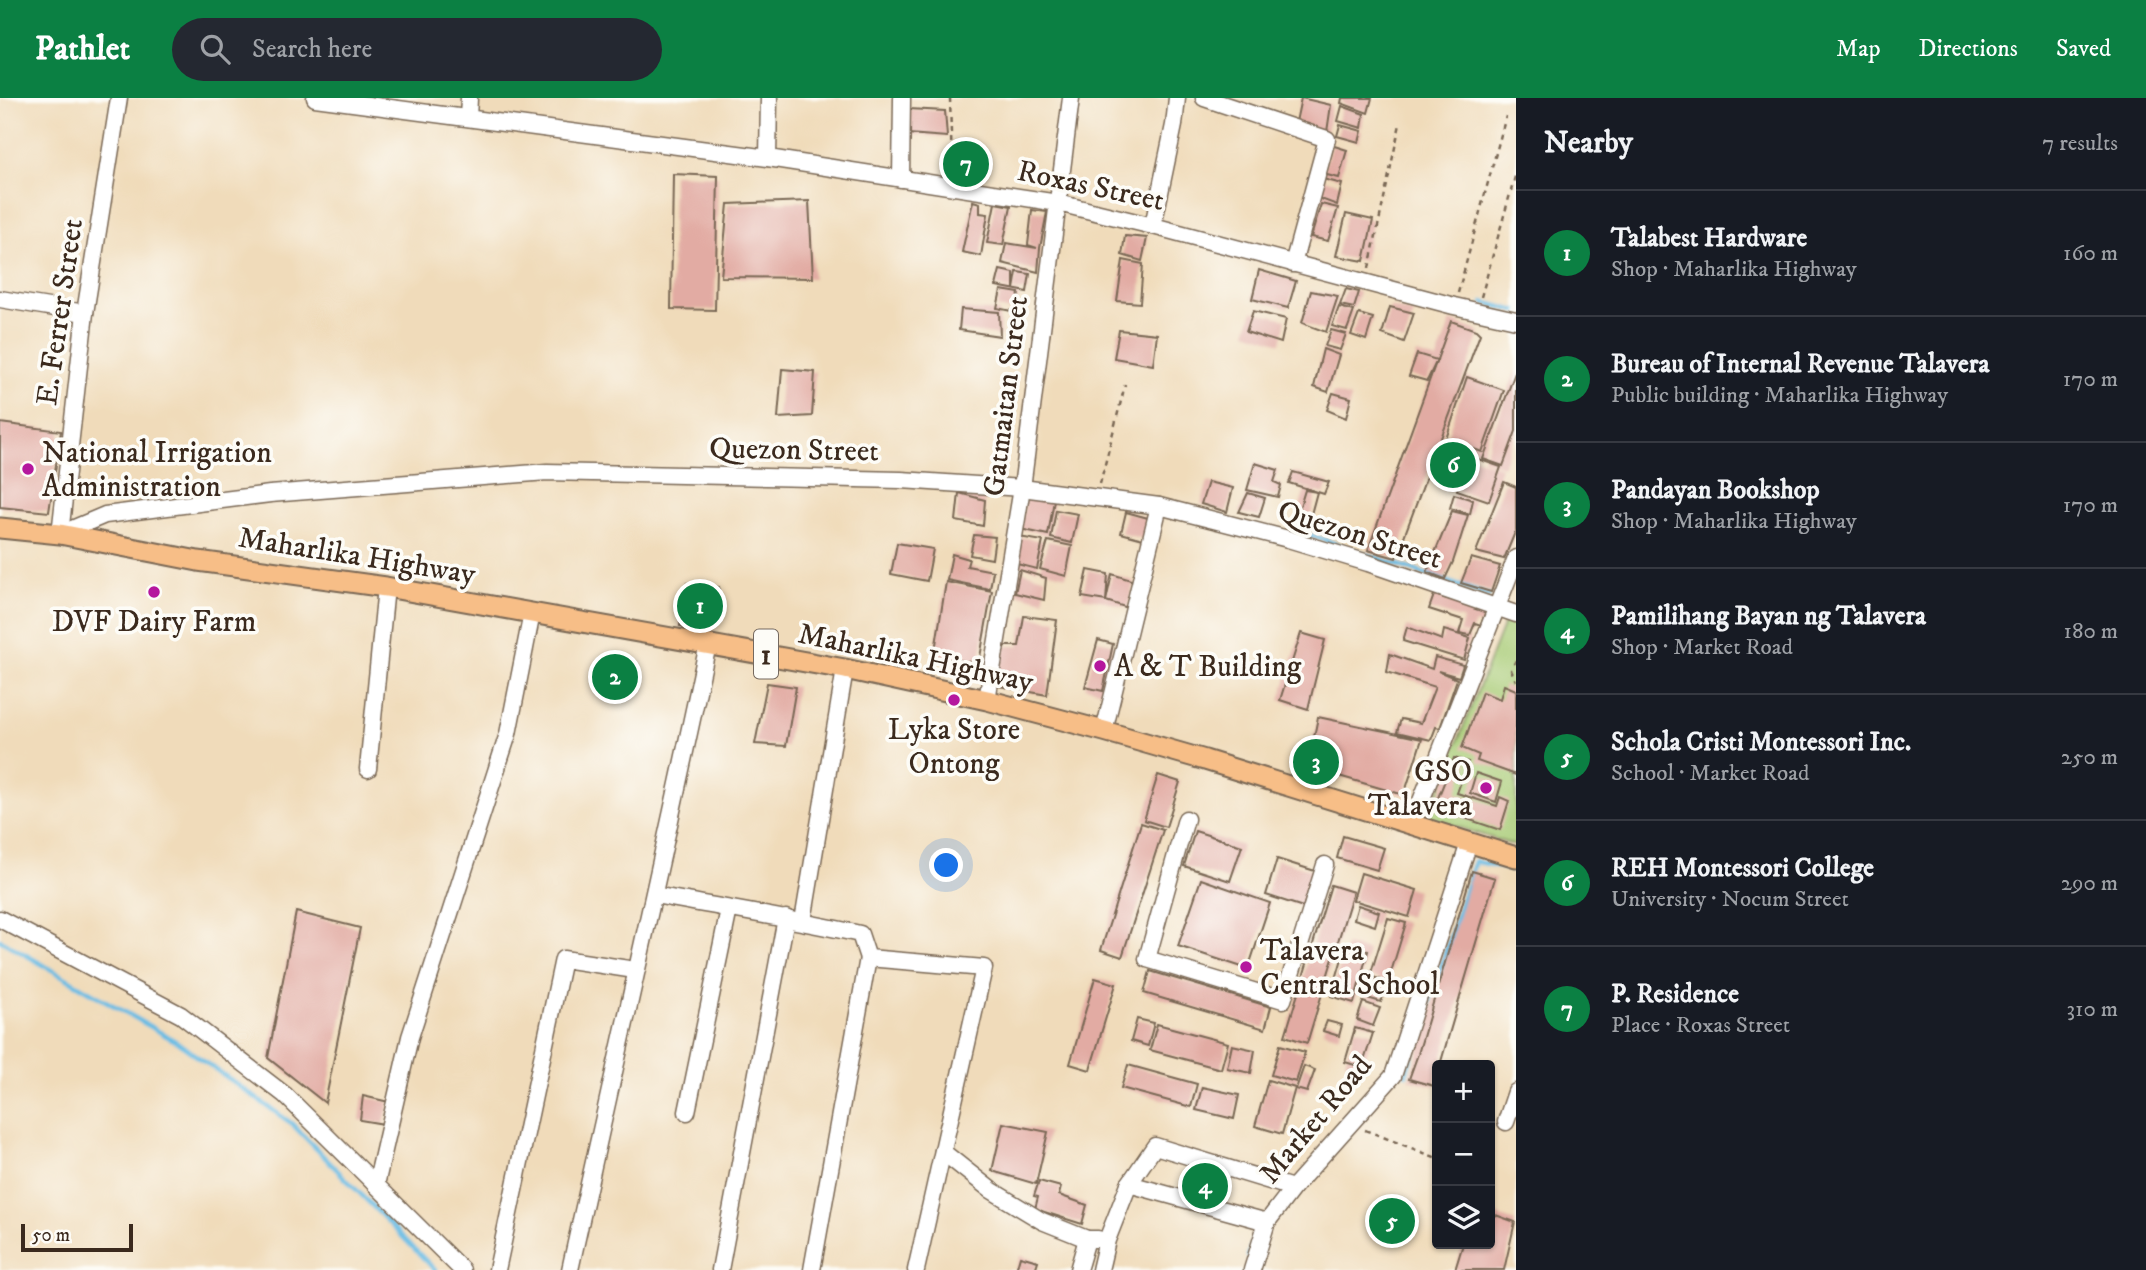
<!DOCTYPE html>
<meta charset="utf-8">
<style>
:root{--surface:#171b24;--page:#242831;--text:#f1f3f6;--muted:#9ea1a6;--line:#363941;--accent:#0b8043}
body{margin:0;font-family:"IM FELL DW Pica",serif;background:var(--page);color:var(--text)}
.controls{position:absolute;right:21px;bottom:21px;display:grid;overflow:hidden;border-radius:7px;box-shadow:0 2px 5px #0004}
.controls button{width:63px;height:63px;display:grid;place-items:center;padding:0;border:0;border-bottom:2px solid var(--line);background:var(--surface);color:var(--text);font:35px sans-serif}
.scale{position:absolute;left:21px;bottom:18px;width:112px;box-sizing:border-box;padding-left:7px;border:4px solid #3b2a1e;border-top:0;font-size:19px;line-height:24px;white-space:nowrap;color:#3b2a1e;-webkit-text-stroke:5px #fdfcf7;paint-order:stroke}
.you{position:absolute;left:947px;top:768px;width:24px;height:24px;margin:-18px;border:5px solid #fff;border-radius:50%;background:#1a73e8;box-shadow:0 0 0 10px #1a73e833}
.badge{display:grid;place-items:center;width:46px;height:46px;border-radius:50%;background:var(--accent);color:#fff;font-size:23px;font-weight:700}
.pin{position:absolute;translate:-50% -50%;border:4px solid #fff;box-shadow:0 2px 7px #0006}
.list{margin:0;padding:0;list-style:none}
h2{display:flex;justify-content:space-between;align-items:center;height:91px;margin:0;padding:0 28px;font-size:30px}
h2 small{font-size:23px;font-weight:400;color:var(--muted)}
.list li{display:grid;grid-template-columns:46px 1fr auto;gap:21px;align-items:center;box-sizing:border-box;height:126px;padding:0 28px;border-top:2px solid var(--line)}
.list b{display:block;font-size:26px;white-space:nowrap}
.list p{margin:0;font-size:23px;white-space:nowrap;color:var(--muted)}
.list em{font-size:23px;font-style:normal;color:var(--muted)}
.icon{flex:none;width:38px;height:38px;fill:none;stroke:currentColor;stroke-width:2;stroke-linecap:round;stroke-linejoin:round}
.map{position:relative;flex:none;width:1516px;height:1172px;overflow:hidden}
header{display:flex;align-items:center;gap:42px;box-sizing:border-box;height:98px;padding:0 35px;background:var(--accent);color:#fff}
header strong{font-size:33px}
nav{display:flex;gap:38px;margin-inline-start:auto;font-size:24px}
.search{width:490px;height:63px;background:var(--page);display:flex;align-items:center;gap:18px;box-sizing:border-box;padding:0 24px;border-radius:38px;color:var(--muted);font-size:26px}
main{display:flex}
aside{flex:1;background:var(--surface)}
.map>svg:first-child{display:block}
</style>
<header>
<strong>Pathlet</strong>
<div class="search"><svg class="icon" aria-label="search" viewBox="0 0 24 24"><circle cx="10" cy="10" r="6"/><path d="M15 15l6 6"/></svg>Search here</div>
<nav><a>Map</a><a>Directions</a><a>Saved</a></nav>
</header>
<main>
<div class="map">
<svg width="1516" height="1172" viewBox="0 0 1516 1172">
<rect width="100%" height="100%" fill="#fdfcf7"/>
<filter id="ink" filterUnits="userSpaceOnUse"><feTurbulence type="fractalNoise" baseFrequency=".0143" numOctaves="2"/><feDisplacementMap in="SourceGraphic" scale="14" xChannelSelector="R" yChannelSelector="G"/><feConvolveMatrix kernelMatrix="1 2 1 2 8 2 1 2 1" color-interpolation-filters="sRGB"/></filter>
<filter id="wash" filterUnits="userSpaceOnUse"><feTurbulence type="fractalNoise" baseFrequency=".00686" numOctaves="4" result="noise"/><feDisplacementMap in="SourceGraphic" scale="28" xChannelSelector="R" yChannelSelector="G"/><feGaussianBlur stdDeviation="1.57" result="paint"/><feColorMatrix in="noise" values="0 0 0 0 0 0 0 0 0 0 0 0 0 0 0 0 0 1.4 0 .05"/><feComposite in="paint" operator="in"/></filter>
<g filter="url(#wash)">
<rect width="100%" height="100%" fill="#f0dbba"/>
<path fill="#a7cb75" stroke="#717a4a" stroke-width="2" d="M1506,520L1516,523V748L1428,719Z"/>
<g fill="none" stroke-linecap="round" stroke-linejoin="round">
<g stroke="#68bce4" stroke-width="4.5">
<path d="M1483,204L1516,213"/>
<path d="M1304,435L1489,498"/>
<path d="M1426,720L1448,728"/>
<path d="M0,842L177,944L291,1025L435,1172"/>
<path d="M1406,976L1475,763L1516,773"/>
<path d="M1248,1158L1256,1132"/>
</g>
</g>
<g id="blocks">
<g fill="#e2aba3">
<path d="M1301,0L1331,7L1327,34L1296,24Z"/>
<path d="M1342,0H1372L1368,15L1341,5Z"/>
<path d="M1342,8L1364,16L1362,30L1338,23Z"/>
<path d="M909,11L945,13L947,39L908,36Z"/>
<path d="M1340,27L1362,33L1359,44L1337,38Z"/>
<path d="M1331,47L1347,52L1339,80L1323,76Z"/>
<path d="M974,58L975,73H972L970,79L956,76L959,59Z"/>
<path d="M673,76L718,78L715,212L671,211Z"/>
<path d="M1323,81L1342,86L1337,107L1318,100Z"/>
<path d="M809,103L813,180L721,179L728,106Z"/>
<path d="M973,103L980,105V115L988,116L981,158L962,154Z"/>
<path d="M995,105L1011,108L1003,147L987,145Z"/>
<path d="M1321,106L1338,110L1328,143L1311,139Z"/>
<path d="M1032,112L1047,114L1040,150L1038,174L1002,165L1006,145L1037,150L1028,147Z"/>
<path d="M1346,116L1373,122L1364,163L1336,158Z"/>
<path d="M1125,138L1147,140L1142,163L1122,157Z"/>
<path d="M1123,162L1143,166L1140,205L1117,203Z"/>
<path d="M1000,172L1014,175V191L1017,174L1030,176L1027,194L996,188Z"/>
<path d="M1259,172L1296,183L1288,210L1252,201Z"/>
<path d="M1346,191L1359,194L1354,210L1340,207Z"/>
<path d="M1001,192L1019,195L1016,214L997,210Z"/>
<path d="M1311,193L1338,198L1326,234L1302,225Z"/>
<path d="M1339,209L1354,213L1347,232L1332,228Z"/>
<path d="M1390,209L1414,215L1404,244L1382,236Z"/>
<path d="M961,211L999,214L1000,238L959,232Z"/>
<path d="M1253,213L1286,221L1281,245L1246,234Z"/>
<path d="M1359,216L1373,220L1366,242L1351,237Z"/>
<path d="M1451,223L1476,232L1480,236L1396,460L1368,452Z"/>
<path d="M1119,232L1157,236L1153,267L1114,260Z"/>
<path d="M1331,232L1346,236L1340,252L1325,248Z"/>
<path d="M1323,251L1339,257L1328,294L1314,289Z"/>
<path d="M1417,256L1437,262L1427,283L1409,278Z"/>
<path d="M782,271L815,274L812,318L778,320Z"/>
<path d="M1516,272V333L1503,368L1483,361Z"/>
<path d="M1467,279L1504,292L1482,354L1446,341Z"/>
<path d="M1333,295L1351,300L1346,320L1327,312Z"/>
<path d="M0,325L61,333L49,414L0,409Z"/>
<path d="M1469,358L1501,369L1489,403L1457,392Z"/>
<path d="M1255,365L1278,372L1274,384L1281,387L1278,399L1247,392Z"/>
<path d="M1293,374L1329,384L1324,396L1289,385Z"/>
<path d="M1208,384L1233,390L1227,414L1201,406Z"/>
<path d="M1504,384L1516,389V432L1504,461L1476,454Z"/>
<path d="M1305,392L1317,394L1307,431L1294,428Z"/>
<path d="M959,395L985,402L983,428L956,423Z"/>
<path d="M1248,395L1265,400L1259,419L1239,414Z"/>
<path d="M1454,396L1473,402L1470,416L1450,410Z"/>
<path d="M1027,397L1054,402L1048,437L1020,431Z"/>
<path d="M1056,412L1078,416L1072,445L1051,440Z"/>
<path d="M1452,413L1468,417L1453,464L1445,481L1427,474Z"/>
<path d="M1126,414L1148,420L1143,441L1121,435Z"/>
<path d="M974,437L995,439L992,461L970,457Z"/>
<path d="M1019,439L1043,443L1037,471L1013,465Z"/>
<path d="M1048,443L1072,448L1066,478L1040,471Z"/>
<path d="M897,445L933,451L927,483L891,476Z"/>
<path d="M952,456L969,461L967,468L993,473L990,491L947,482Z"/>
<path d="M1471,460L1500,468L1491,494L1461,485Z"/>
<path d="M1020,472L1046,480L1044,502L1015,495Z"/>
<path d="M1088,472L1108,476L1106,503L1112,476L1134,483L1128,510L1106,503L1082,499Z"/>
<path d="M946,484L992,493L979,565L934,559Z"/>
<path d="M687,485L719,489L714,532L680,528Z"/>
<path d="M1434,497L1486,512L1481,527L1475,525L1470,537L1459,535L1463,522L1429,511Z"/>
<path d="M1024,518L1057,522L1047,597L993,587L1000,548H1019Z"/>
<path d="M1407,529L1442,542L1444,532L1470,540L1464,562L1403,543Z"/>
<path d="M1301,535L1325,542L1308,611L1280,602Z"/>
<path d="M1098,542L1113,546L1103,593L1085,589Z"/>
<path d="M1390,556L1432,571L1435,559L1463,567L1459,579L1438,573L1457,581L1440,630L1436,629L1431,642L1397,634L1401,621L1421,625L1435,589L1387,574Z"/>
<path d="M767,585L796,589L786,648L755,646Z"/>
<path d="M1504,587L1516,592V677L1477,663L1479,657L1462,650L1482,594L1500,601Z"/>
<path d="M1318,619L1422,641L1404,697L1308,669Z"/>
<path d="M1454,660L1468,664L1457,695L1497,708L1500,699L1509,703L1500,732L1434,710Z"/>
<path d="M1476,675L1502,684L1496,704L1470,695Z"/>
<path d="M1158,677L1180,684L1166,729L1144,722Z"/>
<path d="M1141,725L1163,732L1122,859L1101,852Z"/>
<path d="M1195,733L1242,748L1230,783L1184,768Z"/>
<path d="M1343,738L1384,750L1377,772L1337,760Z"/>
<path d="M1277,761L1315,773L1303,809L1266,797Z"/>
<path d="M1472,773L1495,780L1440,967H1437V976L1434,988L1409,981L1418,956Z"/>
<path d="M1361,775L1417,792L1409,819L1353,802Z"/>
<path d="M1201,781L1270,805L1248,871L1178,848Z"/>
<path d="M1331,787L1353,794L1307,945L1285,938Z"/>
<path d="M1358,807L1379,814L1375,828L1354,821Z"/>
<path d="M296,814L360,830L325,1005L268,960Z"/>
<path d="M1388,820L1406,825L1388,884L1370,878Z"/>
<path d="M1346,847L1368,853L1354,905L1331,898Z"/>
<path d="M1150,873L1271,909L1265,931L1144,895Z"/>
<path d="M1095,880L1116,886L1090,972L1070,966Z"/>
<path d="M1370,881L1387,887L1381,904L1364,899Z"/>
<path d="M1363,904L1380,910L1373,928L1357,922Z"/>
<path d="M1137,921L1154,925L1148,948L1131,943Z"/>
<path d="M1327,923L1342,927L1339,938L1323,933Z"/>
<path d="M1157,926L1228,945L1221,971L1150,952Z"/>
<path d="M1355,930L1373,935L1362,969L1345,964Z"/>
<path d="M1232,947L1255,952L1251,975L1227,970Z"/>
<path d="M1280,947L1305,954L1296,984L1271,977Z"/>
<path d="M1128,967L1197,986L1191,1009L1121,990Z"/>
<path d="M1304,968L1315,972L1307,994L1296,991Z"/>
<path d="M1268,982L1295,990L1282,1036L1255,1028Z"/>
<path d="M1202,989L1239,997L1234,1021L1196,1012Z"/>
<path d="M363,998L389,1004L384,1026L360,1022Z"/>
<path d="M1003,1025L1048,1034L1036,1086L992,1073Z"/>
<path d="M1039,1083L1061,1089L1059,1097L1087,1107L1082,1126L1035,1111L1038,1099L1034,1098Z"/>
<path d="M1490,1115L1515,1124L1504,1172H1455L1463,1146H1490Z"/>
<path d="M1020,1158L1038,1163L1035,1172H1016Z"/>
</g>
</g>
</g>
<g filter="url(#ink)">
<use href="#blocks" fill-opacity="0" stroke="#7a6855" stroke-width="2"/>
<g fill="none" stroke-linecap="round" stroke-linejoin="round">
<g stroke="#7a6855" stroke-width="19">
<g id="minor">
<path d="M315,0L768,60L1058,105L1153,128L1454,208L1516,222"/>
<path d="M1204,0L1327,41L1293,166"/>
<path d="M468,20L469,0"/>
<path d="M768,60L769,0"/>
<path d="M901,81L902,0"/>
<path d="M1153,128L1174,27L1177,0"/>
<path d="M0,201L85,215"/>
<path d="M60,436L105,417L270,396L547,374L901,382L1022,390L1159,408L1288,441L1368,465L1516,516"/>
<path d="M60,436L85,215L119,0"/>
<path d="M987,602L1022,390L1071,0"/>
<path d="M1104,633L1159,408"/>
<path d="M368,671L386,489"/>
<path d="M1186,721L1147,861L1283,902L1325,767"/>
<path d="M1412,726L1516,460"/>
<path d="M655,797C723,810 792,821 860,836L868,860L984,870L916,1172"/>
<path d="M0,821L181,917L285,997L462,1172"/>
<path d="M803,823L845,571"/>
<path d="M687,1014L729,811"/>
<path d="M1506,1024L1516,994"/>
<path d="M943,1054L991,1092L1042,1123L1087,1141"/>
<path d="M1129,1086L1267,1124"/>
<path d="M376,1087L410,939L508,636L532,515"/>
<path d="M497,1172L563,861L635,872"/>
<path d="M570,1172C616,963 664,755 708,546"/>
<path d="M720,1172L786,820"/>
<path d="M812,1172L868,860"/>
<path d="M1078,1172L1087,1141H1098"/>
<path d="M1100,1172L1107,1142L1129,1086L1155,1048L1293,1090"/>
<path d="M1252,1172L1267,1124L1293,1090L1393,978L1469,745"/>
</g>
</g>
<g stroke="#7a6855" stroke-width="23">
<path id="major" d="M0,430L60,436L198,463L386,489L845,571L987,602L1104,633L1205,662L1516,759"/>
</g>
<g stroke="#7a6855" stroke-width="2.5" stroke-dasharray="5 5" stroke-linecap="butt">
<path d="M950,0L952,72"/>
<path d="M1369,170L1400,26"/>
<path d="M1458,195L1506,18"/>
<path d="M1481,199L1516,75"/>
<path d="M1100,386L1125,287"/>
<path d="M1516,562L1511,572L1516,583"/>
<path d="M1365,1032L1437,1060"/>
</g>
<use href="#minor" stroke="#fff" stroke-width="16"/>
<use href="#major" stroke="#f7be87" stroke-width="19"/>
</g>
</g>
<g fill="#b5179e" stroke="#fdfcf7" stroke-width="2.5">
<circle cx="28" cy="371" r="7"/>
<circle cx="154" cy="494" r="7"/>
<circle cx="1100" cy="568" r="7"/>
<circle cx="954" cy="602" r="7"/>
<circle cx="1486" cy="690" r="7"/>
<circle cx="1246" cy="869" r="7"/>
</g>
<g text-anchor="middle" stroke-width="7" stroke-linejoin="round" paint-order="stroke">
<rect fill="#fdfcf7" stroke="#75695f" stroke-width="2" x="754" y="531.5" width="24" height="49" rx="5"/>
<g font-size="28" font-weight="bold" fill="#3b2a1e">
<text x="766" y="566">1</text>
</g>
<g font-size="30" fill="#3b2a1e" stroke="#fdfcf7">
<text transform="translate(1091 87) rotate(12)" y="10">Roxas Street</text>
<text transform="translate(59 214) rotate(-82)" y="10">E. Ferrer Street</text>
<text transform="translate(1005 298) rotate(-83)" y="10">Gatmaitan Street</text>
<text transform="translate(794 351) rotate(1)" y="10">Quezon Street</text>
<text transform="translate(1360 436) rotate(17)" y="10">Quezon Street</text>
<text transform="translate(357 457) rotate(9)" y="10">Maharlika Highway</text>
<text transform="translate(916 559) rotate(12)" y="10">Maharlika Highway</text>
<text transform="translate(1315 1021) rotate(-50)" y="10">Market Road</text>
</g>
<g font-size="30" fill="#3b2a1e" stroke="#fdfcf7" text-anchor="start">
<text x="42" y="364">National Irrigation<tspan x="42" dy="34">Administration</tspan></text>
<text x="154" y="533" text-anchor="middle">DVF Dairy Farm</text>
<text x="1114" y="578">A &amp; T Building</text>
<text x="954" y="641" text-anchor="middle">Lyka Store<tspan x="954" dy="34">Ontong</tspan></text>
<text x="1472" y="683" text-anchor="end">GSO<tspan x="1472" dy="34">Talavera</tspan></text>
<text x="1260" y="862">Talavera<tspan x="1260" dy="34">Central School</tspan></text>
</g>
</g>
</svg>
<div class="controls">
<button>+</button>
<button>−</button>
<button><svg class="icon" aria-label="layers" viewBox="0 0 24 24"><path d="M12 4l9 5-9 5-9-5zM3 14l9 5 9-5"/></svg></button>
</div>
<div class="scale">50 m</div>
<div class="you"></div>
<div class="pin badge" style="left:700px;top:508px">1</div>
<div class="pin badge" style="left:615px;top:579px">2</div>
<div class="pin badge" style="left:1316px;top:664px">3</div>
<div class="pin badge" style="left:1205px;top:1088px">4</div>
<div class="pin badge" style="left:1392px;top:1123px">5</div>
<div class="pin badge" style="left:1453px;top:367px">6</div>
<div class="pin badge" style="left:966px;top:66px">7</div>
</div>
<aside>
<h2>Nearby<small>7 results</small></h2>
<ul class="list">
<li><span class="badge">1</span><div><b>Talabest Hardware</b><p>Shop · Maharlika Highway</p></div><em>160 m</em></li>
<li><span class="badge">2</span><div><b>Bureau of Internal Revenue Talavera</b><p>Public building · Maharlika Highway</p></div><em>170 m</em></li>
<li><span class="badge">3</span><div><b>Pandayan Bookshop</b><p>Shop · Maharlika Highway</p></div><em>170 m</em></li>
<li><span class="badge">4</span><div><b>Pamilihang Bayan ng Talavera</b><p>Shop · Market Road</p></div><em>180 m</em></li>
<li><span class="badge">5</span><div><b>Schola Cristi Montessori Inc.</b><p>School · Market Road</p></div><em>250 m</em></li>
<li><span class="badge">6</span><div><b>REH Montessori College</b><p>University · Nocum Street</p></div><em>290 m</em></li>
<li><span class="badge">7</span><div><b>P. Residence</b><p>Place · Roxas Street</p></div><em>310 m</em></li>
</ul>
</aside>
</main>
